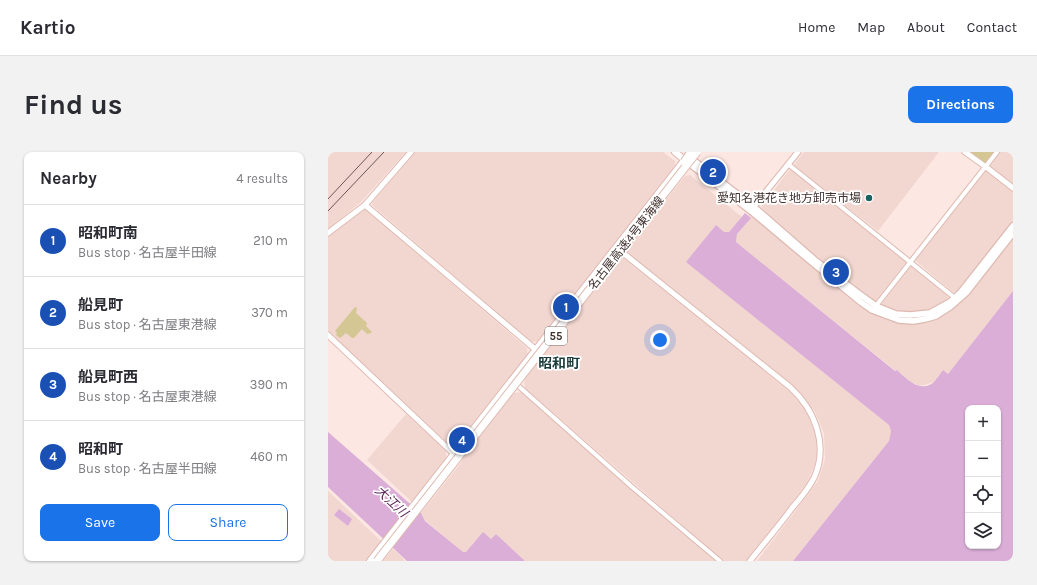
<!DOCTYPE html>
<meta charset="utf-8">
<style>
:root{--surface:#fff;--page:#f2f2f3;--text:#2b2b33;--muted:#7c7c81;--line:#e1e1e2;--accent:#1a73e8}
body{margin:0;font-family:Karla,"Noto Sans JP",sans-serif;background:var(--page);color:var(--text)}
.controls{position:absolute;right:12px;bottom:12px;display:grid;overflow:hidden;border-radius:8px;box-shadow:0 1px 3px #0004}
.controls button{width:36px;height:36px;display:grid;place-items:center;padding:0;border:0;border-bottom:1px solid var(--line);background:var(--surface);color:var(--text);font:20px sans-serif}
.you{position:absolute;left:332px;top:188px;width:14px;height:14px;margin:-10px;border:3px solid #fff;border-radius:50%;background:#1a73e8;box-shadow:0 0 0 6px #1a73e833}
.badge{display:grid;place-items:center;width:26px;height:26px;border-radius:50%;background:var(--accent);color:#fff;font-size:13px;font-weight:700}
.pin{position:absolute;translate:-50% -50%;border:2px solid #fff;box-shadow:0 1px 4px #0006}
.list{margin:0;padding:0;list-style:none}
h2{display:flex;justify-content:space-between;align-items:center;height:52px;margin:0;padding:0 16px;font-size:17px}
h2 small{font-size:13px;font-weight:400;color:var(--muted)}
.list li{display:grid;grid-template-columns:26px 1fr auto;gap:12px;align-items:center;box-sizing:border-box;height:72px;padding:0 16px;border-top:1px solid var(--line)}
.list b{display:block;font-size:15px;white-space:nowrap}
.list p{margin:0;font-size:13px;white-space:nowrap;color:var(--muted)}
.list em{font-size:13px;font-style:normal;color:var(--muted)}
.actions{display:flex;gap:8px;padding:12px 16px}
.actions a{flex:1;padding:9px 0;border:1px solid var(--accent);border-radius:8px;text-align:center;font-size:14px;color:var(--accent)}
.actions .main{background:var(--accent);color:#fff}
.icon{flex:none;width:22px;height:22px;fill:none;stroke:currentColor;stroke-width:2;stroke-linecap:round;stroke-linejoin:round}
.map{position:relative;flex:none;width:685px;height:409px;overflow:hidden;border-radius:8px}
header{display:flex;align-items:center;gap:24px;box-sizing:border-box;height:56px;padding:0 20px;background:var(--surface);border-bottom:1px solid var(--line)}
header strong{font-size:19px}
nav{display:flex;gap:22px;margin-inline-start:auto;font-size:14px}
.intro{display:flex;align-items:center;justify-content:space-between;box-sizing:border-box;height:96px;padding:0 24px}
h1{margin:0;font-size:28px}
.button{padding:10px 18px;border-radius:8px;background:var(--accent);color:#fff;font-size:14px;font-weight:700}
main{display:flex;gap:24px;padding:0 24px}
aside{flex:1;background:var(--surface);border-radius:8px;box-shadow:0 1px 3px #0004}
.map>svg:first-child{display:block}
</style>
<header>
<strong>Kartio</strong>
<nav><a>Home</a><a>Map</a><a>About</a><a>Contact</a></nav>
</header>
<div class="intro"><h1>Find us</h1><a class="button">Directions</a></div>
<main>
<aside>
<h2>Nearby<small>4 results</small></h2>
<ul class="list">
<li><span class="badge" style="background:#1a4fb4">1</span><div><b>昭和町南</b><p>Bus stop · 名古屋半田線</p></div><em>210 m</em></li>
<li><span class="badge" style="background:#1a4fb4">2</span><div><b>船見町</b><p>Bus stop · 名古屋東港線</p></div><em>370 m</em></li>
<li><span class="badge" style="background:#1a4fb4">3</span><div><b>船見町西</b><p>Bus stop · 名古屋東港線</p></div><em>390 m</em></li>
<li><span class="badge" style="background:#1a4fb4">4</span><div><b>昭和町</b><p>Bus stop · 名古屋半田線</p></div><em>460 m</em></li>
</ul>
<div class="actions"><a class="main">Save</a><a>Share</a></div>
</aside>
<div class="map">
<svg width="685" height="409" viewBox="0 0 685 409">
<rect width="100%" height="100%" fill="#fde7e2"/>
<g fill="#f2d6d0">
<path d="M0,0H78L33,50L0,77Z"/>
<path d="M87,0H335L347,9V13L210,189L203,190L44,53V51Z"/>
<path d="M476,0H611L550,79L465,14Z"/>
<path d="M672,0H685V32L662,14Z"/>
<path d="M463,16L579,109L548,150L483,100L439,62L433,55Z"/>
<path d="M657,19H660L685,39V69L630,139L625,140L588,109V107Z"/>
<path d="M362,23L414,65L401,80H396L388,73L359,110L561,273L563,279L561,289L465,409H429L490,329L497,307L496,281L487,260L477,247L297,99L357,24Z"/>
<path d="M36,58H38L199,196L200,205L131,292L122,293L0,179V85Z"/>
<path d="M423,60L465,98V99L535,155L558,167L569,170L582,172L594,171L609,167L623,159L637,146L685,85V139L620,222L615,218L606,230L596,233H590L583,230L569,218L568,219L408,90L409,82L423,65L420,63Z"/>
<path d="M293,104L461,239L475,254L484,270L488,285L489,303L486,315L479,331L419,409H395L197,236L196,227Z"/>
<path d="M582,115H584L620,144V147L607,155L590,160L573,159L555,153L554,151Z"/>
<path d="M195,240L388,409H197L168,382L163,387L146,390L138,401H136L97,368L93,361L132,312L137,302L185,241Z"/>
<path d="M78,262L118,299V306L84,350L39,308Z"/>
<path d="M0,339L53,389L38,409H0Z"/>
<path d="M65,397L72,403L77,409H55Z"/>
</g>
<g fill="#d4c794">
<path d="M640,0H666L658,11H655Z"/>
<path d="M27,155L29,156L28,161L39,171L38,174L44,180L43,181L39,182L34,177L26,186H24L18,181L12,186L8,183L9,181L7,179Z"/>
</g>
<g fill="#daaed7" fill-rule="evenodd">
<path d="M417,61L423,66L409,82L408,90L567,219L569,218C578,226 591,241 605,231C608,228 612,222 615,218L620,222L685,139V409H465L561,289L563,279L561,273L358,110L388,73L396,80H401ZM640,256H670V394H640Z"/>
<path d="M0,280L80,350L93,361L97,369L135,400H138L155,380L163,387L168,382L197,409H79L0,335Z"/>
<path d="M11,357L24,367L20,374L6,363Z"/>
</g>
<g fill="none" stroke-linecap="round" stroke-linejoin="round">
<g stroke="#ddb9b1" stroke-width="6">
<g id="minor">
<path d="M460,12L627,146"/>
<path d="M547,155L669,0"/>
<path d="M187,231L303,334L392,409"/>
</g>
</g>
<g stroke="#ddb9b1" stroke-width="7">
<g id="tertiary">
<path d="M637,0L658,15L685,36"/>
<path d="M37,53L207,197"/>
<path d="M424,57L470,0"/>
<path d="M0,81L37,53L83,0"/>
<path d="M290,97L462,235C487,258 501,293 486,326C480,337 472,347 464,356C451,374 436,391 422,409"/>
<path d="M0,183L126,302"/>
</g>
</g>
<g stroke="#ddb9b1" stroke-width="8">
<g id="secondary">
<path d="M365,8L426,55L488,109L530,141L548,154L568,162L582,163L602,161L622,150L633,140L685,74"/>
<path d="M362,12L423,59L486,112L534,151L544,158L571,168L585,169L597,167L608,164L622,155L638,141L685,81"/>
</g>
</g>
<g stroke="#ddb9b1" stroke-width="8">
<g id="primary">
<path d="M347,0L359,10"/>
<path d="M42,409L358,6"/>
</g>
</g>
<use href="#minor" stroke="#fff" stroke-width="4"/>
<use href="#tertiary" stroke="#fff" stroke-width="5"/>
<use href="#secondary" stroke="#fff" stroke-width="5.5"/>
<use href="#primary" stroke="#fff" stroke-width="6"/>
<g stroke="#685854" stroke-width="1">
<path d="M0,47L44,0"/>
<path d="M0,59L56,0"/>
</g>
<g stroke="#ddb9b1" stroke-width="9" stroke-linecap="butt">
<g id="motorway-bridge">
<path d="M356,10L363,0"/>
<path d="M49,409L369,0"/>
</g>
</g>
<use href="#motorway-bridge" stroke="#fff" stroke-width="7"/>
</g>
<circle fill="#156460" stroke="#fff" stroke-width="1.5" cx="541" cy="46" r="4"/>
<g text-anchor="middle" stroke-width="3.5" stroke-linejoin="round" paint-order="stroke">
<rect fill="#fff" stroke="#7a706d" stroke-width="1" x="217" y="175" width="22" height="18" rx="3"/>
<g font-size="11" font-weight="bold" fill="#41322f">
<text x="228" y="188">55</text>
</g>
<g font-size="12" fill="#41322f" stroke="#fff" text-anchor="end">
<text x="533" y="50">愛知名港花き地方卸売市場</text>
</g>
<g font-size="12" fill="#41322f" stroke="#fff">
<text transform="translate(298 91) rotate(-52)" y="4">名古屋高速4号東海線</text>
</g>
<g font-size="13" font-style="italic" fill="#531f52" stroke="#fff">
<text transform="translate(64 349) rotate(43)" y="5">大江川</text>
</g>
<g font-size="14" font-weight="bold" fill="#193b3a" stroke="#fff">
<text x="231" y="216">昭和町</text>
</g>
</g>
</svg>
<div class="controls">
<button>+</button>
<button>−</button>
<button><svg class="icon" aria-label="locate" viewBox="0 0 24 24"><circle cx="12" cy="12" r="6"/><path d="M12 2v4M12 18v4M2 12h4M18 12h4"/></svg></button>
<button><svg class="icon" aria-label="layers" viewBox="0 0 24 24"><path d="M12 4l9 5-9 5-9-5zM3 14l9 5 9-5"/></svg></button>
</div>
<div class="you"></div>
<div class="pin badge" style="left:238px;top:155px;background:#1a4fb4">1</div>
<div class="pin badge" style="left:385px;top:20px;background:#1a4fb4">2</div>
<div class="pin badge" style="left:508px;top:120px;background:#1a4fb4">3</div>
<div class="pin badge" style="left:134px;top:288px;background:#1a4fb4">4</div>
</div>
</main>
